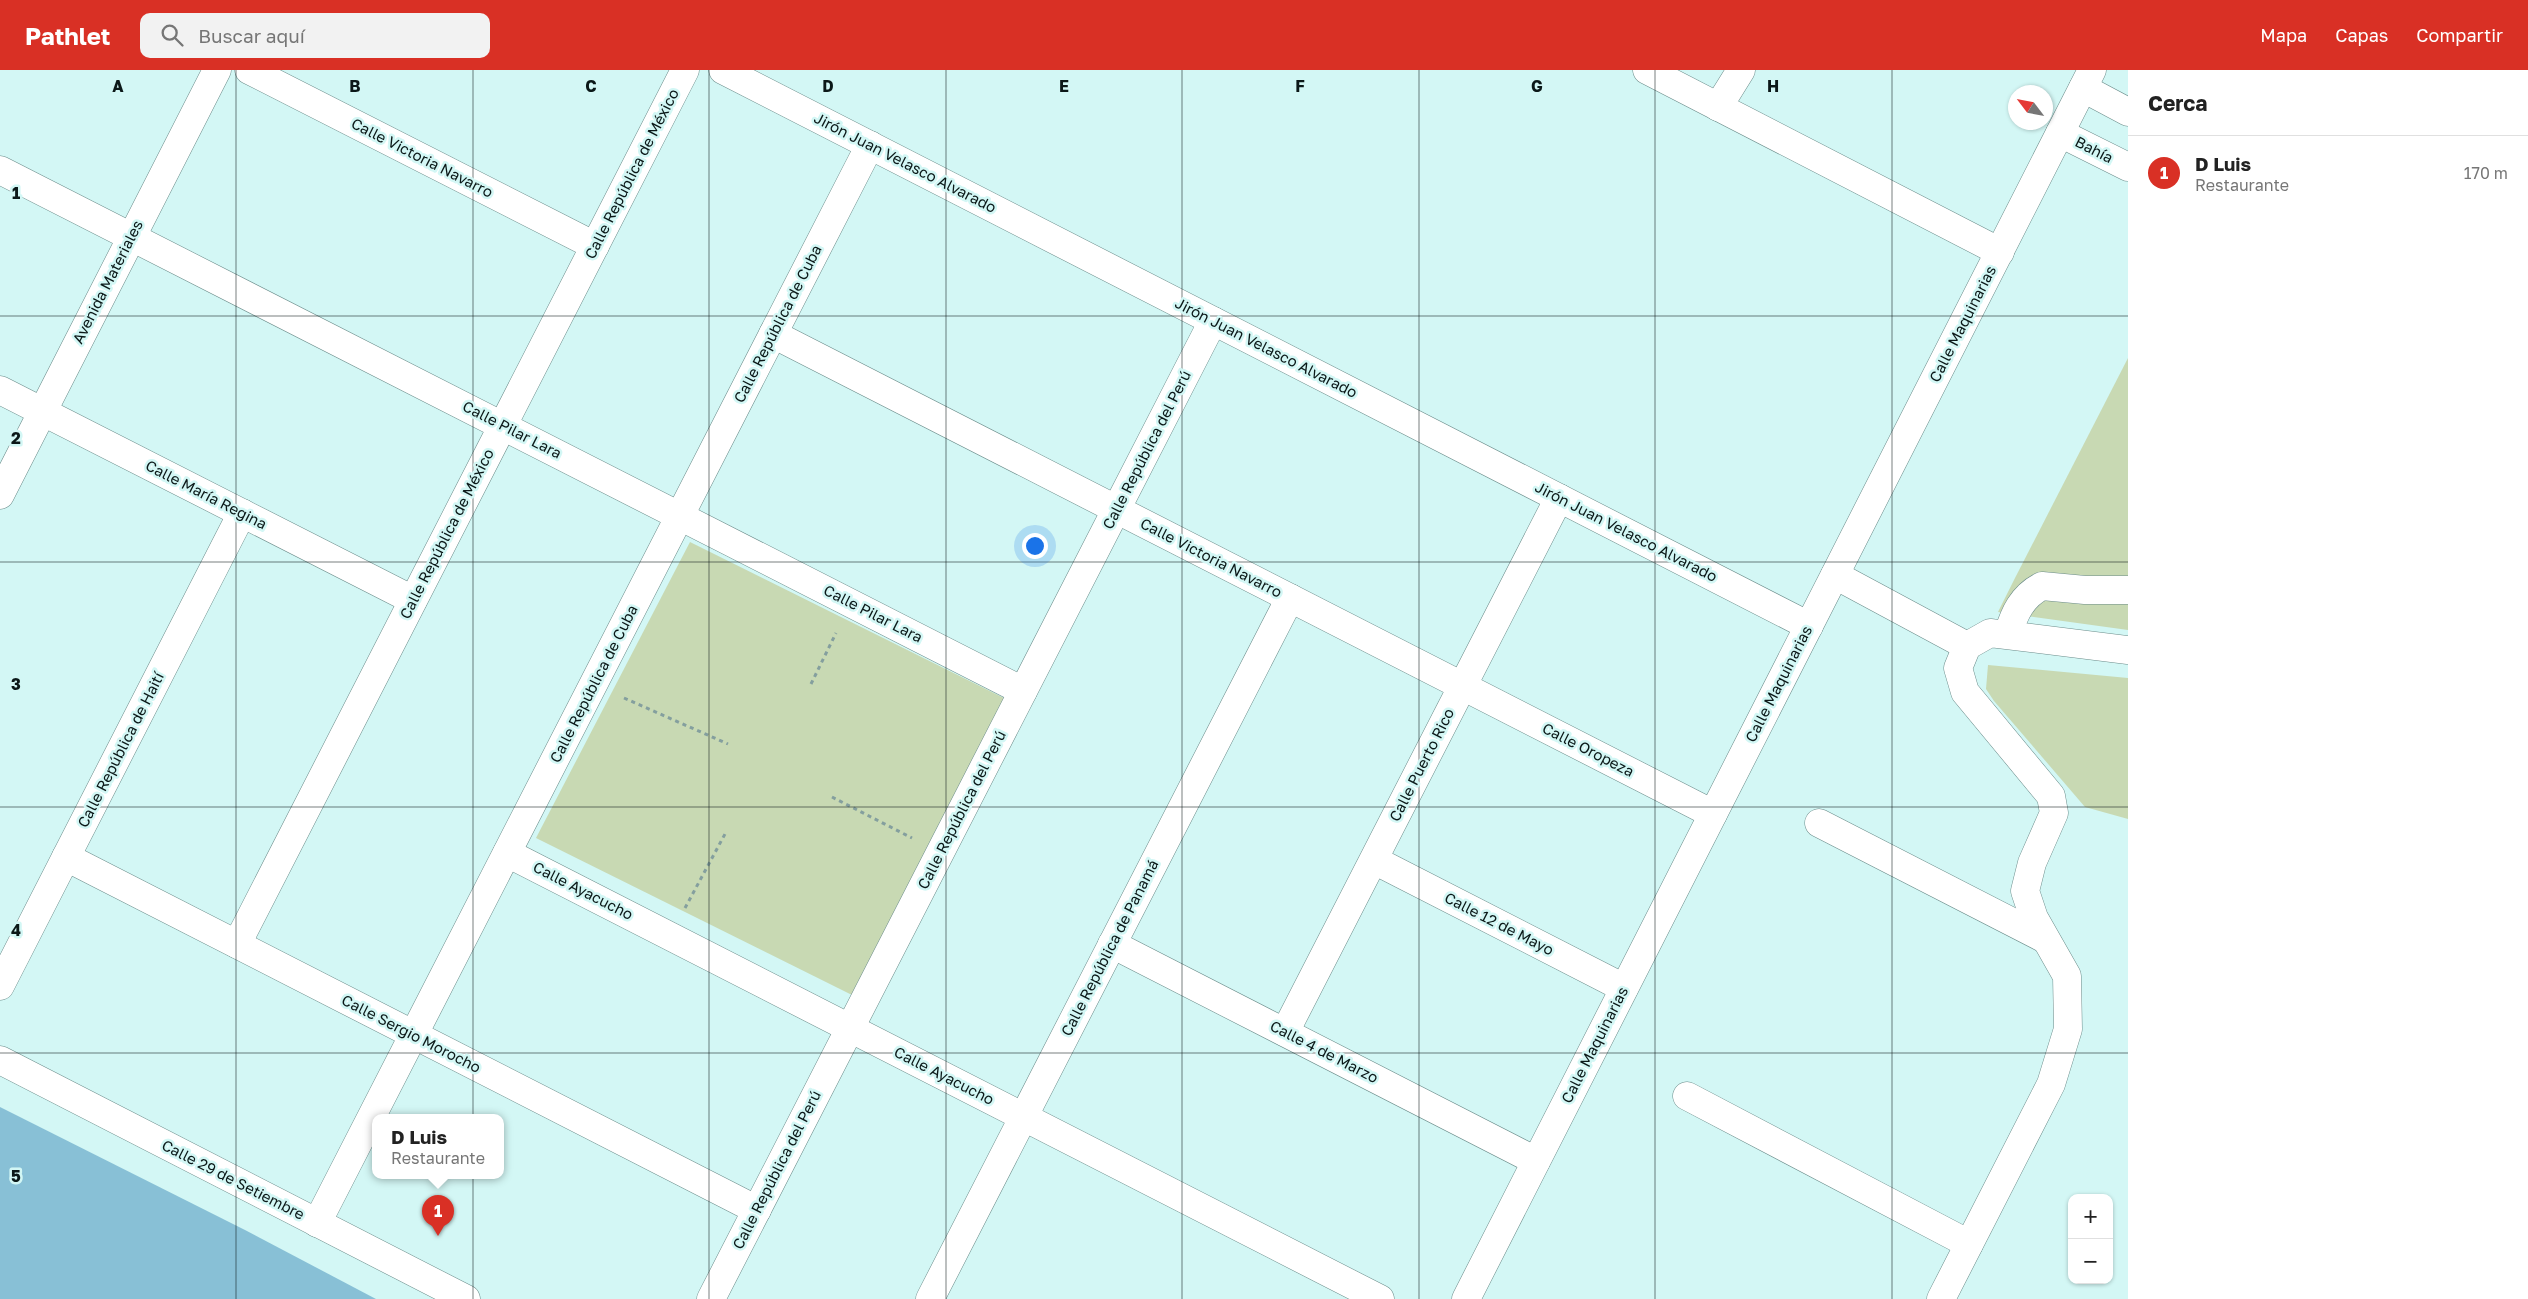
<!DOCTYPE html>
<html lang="es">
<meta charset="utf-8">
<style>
:root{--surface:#fff;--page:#f2f2f2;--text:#222;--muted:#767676;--line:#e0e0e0;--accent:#d93025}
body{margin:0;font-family:"Golos Text",sans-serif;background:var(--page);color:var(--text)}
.controls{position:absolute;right:15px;bottom:15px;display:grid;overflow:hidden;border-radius:10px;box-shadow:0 1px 4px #0004}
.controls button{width:45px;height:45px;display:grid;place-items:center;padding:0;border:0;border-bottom:1px solid var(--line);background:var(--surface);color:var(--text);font:25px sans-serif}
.compass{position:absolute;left:2008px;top:15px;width:45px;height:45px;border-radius:50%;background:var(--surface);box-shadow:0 1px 4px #0004;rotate:302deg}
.you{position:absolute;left:1034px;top:475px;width:18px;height:18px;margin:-12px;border:4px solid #fff;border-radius:50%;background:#1a73e8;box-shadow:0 0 0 8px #1a73e833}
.badge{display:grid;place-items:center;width:32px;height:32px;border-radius:50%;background:var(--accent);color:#fff;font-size:16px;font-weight:700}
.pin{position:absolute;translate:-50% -41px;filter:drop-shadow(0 1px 2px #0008)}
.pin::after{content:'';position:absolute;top:26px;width:18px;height:15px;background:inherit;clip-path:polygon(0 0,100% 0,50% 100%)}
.popup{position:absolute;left:372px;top:1044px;width:132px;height:65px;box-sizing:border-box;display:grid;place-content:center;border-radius:10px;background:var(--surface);filter:drop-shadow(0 1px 4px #0005);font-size:16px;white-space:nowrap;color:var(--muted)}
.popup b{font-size:19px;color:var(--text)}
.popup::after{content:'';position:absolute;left:50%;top:100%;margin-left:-10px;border:10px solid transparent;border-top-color:var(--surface)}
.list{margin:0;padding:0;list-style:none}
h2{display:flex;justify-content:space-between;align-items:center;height:65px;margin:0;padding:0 20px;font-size:21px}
h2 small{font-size:16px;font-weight:400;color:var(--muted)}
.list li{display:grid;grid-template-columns:32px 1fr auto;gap:15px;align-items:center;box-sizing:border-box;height:75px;padding:0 20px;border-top:1px solid var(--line)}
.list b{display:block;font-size:19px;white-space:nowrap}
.list p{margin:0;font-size:16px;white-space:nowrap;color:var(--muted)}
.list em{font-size:16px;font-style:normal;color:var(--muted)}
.icon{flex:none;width:28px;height:28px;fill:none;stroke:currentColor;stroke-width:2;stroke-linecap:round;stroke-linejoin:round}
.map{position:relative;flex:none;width:2128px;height:1229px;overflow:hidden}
header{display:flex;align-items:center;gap:30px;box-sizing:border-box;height:70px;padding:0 25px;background:var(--accent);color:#fff}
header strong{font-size:24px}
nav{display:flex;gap:28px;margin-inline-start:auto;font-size:18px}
.search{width:350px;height:45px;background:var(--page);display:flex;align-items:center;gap:12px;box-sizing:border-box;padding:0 18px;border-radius:10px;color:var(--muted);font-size:19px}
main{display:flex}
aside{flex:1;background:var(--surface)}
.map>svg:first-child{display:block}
</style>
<header>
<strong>Pathlet</strong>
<div class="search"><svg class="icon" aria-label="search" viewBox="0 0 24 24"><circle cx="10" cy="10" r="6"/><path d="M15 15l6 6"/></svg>Buscar aquí</div>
<nav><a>Mapa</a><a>Capas</a><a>Compartir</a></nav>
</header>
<main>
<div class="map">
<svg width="2128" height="1229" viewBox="0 0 2128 1229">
<rect width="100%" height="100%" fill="#d3f7f5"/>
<g fill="#c8d9b3">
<path d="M2128,288V560L1998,542L2015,508Z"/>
<path d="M690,472L1012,632L856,927L536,768Z"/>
<path d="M1988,595L2128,608V749L2085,737L1994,631L1986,619Z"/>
</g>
<path fill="#88c0d6" d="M0,1037L245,1160L376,1229H0Z"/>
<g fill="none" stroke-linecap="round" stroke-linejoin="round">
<g stroke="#6b8c8a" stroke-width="29">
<g id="minor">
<path d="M249,0L595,176"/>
<path d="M723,0L1809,556"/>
<path d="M1647,0L2000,182"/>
<path d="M2083,18L2128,42"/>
<path d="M1718,37L1741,0"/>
<path d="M2060,63L2128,97"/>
<path d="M0,100L1023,621"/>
<path d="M773,264L1713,744"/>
<path d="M0,320L413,530"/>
<path d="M0,425L217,0"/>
<path d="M1835,505L1967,576"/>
<path d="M2008,564C2014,544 2022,526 2042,516L2085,520H2128"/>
<path d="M1819,753L2045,869"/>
<path d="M507,783L1380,1229"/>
<path d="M66,787L757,1140"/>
<path d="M1374,790L1624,918"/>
<path d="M237,874L685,0"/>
<path d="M1112,874L1536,1091"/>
<path d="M0,916L242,443"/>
<path d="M1285,962L1559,428"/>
<path d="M0,990L466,1229"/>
<path d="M1687,1026L1969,1174"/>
<path d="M317,1153L870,75"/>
<path d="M711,1229L1213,251"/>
<path d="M930,1229L1290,528"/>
<path d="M1466,1229L2092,0"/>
<path d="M1941,1229L2051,1014L2068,959L2067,906L2034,848L2025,821L2032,793L2054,743L2051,726L1965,622L1958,598L1967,576L1990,563L2128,580"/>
</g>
</g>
<g stroke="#849f9e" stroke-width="3" stroke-dasharray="4 4" stroke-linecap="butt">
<path d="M811,614L836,563"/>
<path d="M624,628L728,674"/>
<path d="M832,727L912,768"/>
<path d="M685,838L725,764"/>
</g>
<use href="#minor" stroke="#fff" stroke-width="28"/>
</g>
<path fill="none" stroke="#0b1818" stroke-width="1" stroke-opacity="0.55" d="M236,0V1229M473,0V1229M709,0V1229M946,0V1229M1182,0V1229M1419,0V1229M1655,0V1229M1892,0V1229M0,246H2128M0,492H2128M0,737H2128M0,983H2128"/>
<g text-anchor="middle" stroke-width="5" stroke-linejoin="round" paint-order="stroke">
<g font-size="15" fill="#0b1818" stroke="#d3f7f5">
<text transform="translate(2094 80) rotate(27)" y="5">Bahía</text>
<text transform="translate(422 88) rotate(27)" y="5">Calle Victoria Navarro</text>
<text transform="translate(905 93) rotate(27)" y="5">Jirón Juan Velasco Alvarado</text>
<text transform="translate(632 104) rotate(-63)" y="5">Calle República de México</text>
<text transform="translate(108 212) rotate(-63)" y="5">Avenida Materiales</text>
<text transform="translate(778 254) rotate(-63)" y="5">Calle República de Cuba</text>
<text transform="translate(1963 254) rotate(-63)" y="5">Calle Maquinarias</text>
<text transform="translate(1266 278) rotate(27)" y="5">Jirón Juan Velasco Alvarado</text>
<text transform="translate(512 360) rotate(27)" y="5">Calle Pilar Lara</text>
<text transform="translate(1147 380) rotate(-63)" y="5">Calle República del Perú</text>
<text transform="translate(206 425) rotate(27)" y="5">Calle María Regina</text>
<text transform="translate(1626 462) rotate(27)" y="5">Jirón Juan Velasco Alvarado</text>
<text transform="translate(447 464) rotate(-63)" y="5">Calle República de México</text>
<text transform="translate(1211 488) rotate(27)" y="5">Calle Victoria Navarro</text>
<text transform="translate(873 544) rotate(27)" y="5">Calle Pilar Lara</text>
<text transform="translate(594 614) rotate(-63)" y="5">Calle República de Cuba</text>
<text transform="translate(1779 614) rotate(-63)" y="5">Calle Maquinarias</text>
<text transform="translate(121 680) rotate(-63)" y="5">Calle República de Haití</text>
<text transform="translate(1588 680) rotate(27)" y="5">Calle Oropeza</text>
<text transform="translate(1422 695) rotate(-63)" y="5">Calle Puerto Rico</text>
<text transform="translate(962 740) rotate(-63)" y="5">Calle República del Perú</text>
<text transform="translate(583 821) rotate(27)" y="5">Calle Ayacucho</text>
<text transform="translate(1499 854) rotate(27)" y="5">Calle 12 de Mayo</text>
<text transform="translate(1110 878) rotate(-63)" y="5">Calle República de Panamá</text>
<text transform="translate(411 964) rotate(27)" y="5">Calle Sergio Morocho</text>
<text transform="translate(1595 975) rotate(-63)" y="5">Calle Maquinarias</text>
<text transform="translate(1324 982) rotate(27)" y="5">Calle 4 de Marzo</text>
<text transform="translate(944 1006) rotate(27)" y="5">Calle Ayacucho</text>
<text transform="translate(777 1100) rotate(-63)" y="5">Calle República del Perú</text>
<text transform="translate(233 1110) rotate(27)" y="5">Calle 29 de Setiembre</text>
</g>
</g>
<g font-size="16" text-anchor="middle" font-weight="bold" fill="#0b1818" stroke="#d3f7f5" stroke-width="5" stroke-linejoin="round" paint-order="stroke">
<text x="118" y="22">A</text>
<text x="355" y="22">B</text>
<text x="591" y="22">C</text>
<text x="828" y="22">D</text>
<text x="1064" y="22">E</text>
<text x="1300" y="22">F</text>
<text x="1537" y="22">G</text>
<text x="1773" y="22">H</text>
<text x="16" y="129">1</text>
<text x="16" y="374">2</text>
<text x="16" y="620">3</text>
<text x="16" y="866">4</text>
<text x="16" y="1112">5</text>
</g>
</svg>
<div class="controls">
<button>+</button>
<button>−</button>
</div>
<svg class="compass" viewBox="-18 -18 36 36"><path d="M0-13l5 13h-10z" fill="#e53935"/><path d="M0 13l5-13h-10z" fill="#767676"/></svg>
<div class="you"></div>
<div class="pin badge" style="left:438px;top:1166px">1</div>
<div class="popup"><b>D Luis</b>Restaurante</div>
</div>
<aside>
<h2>Cerca<small></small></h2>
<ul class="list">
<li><span class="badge">1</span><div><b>D Luis</b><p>Restaurante</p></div><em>170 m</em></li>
</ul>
</aside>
</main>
